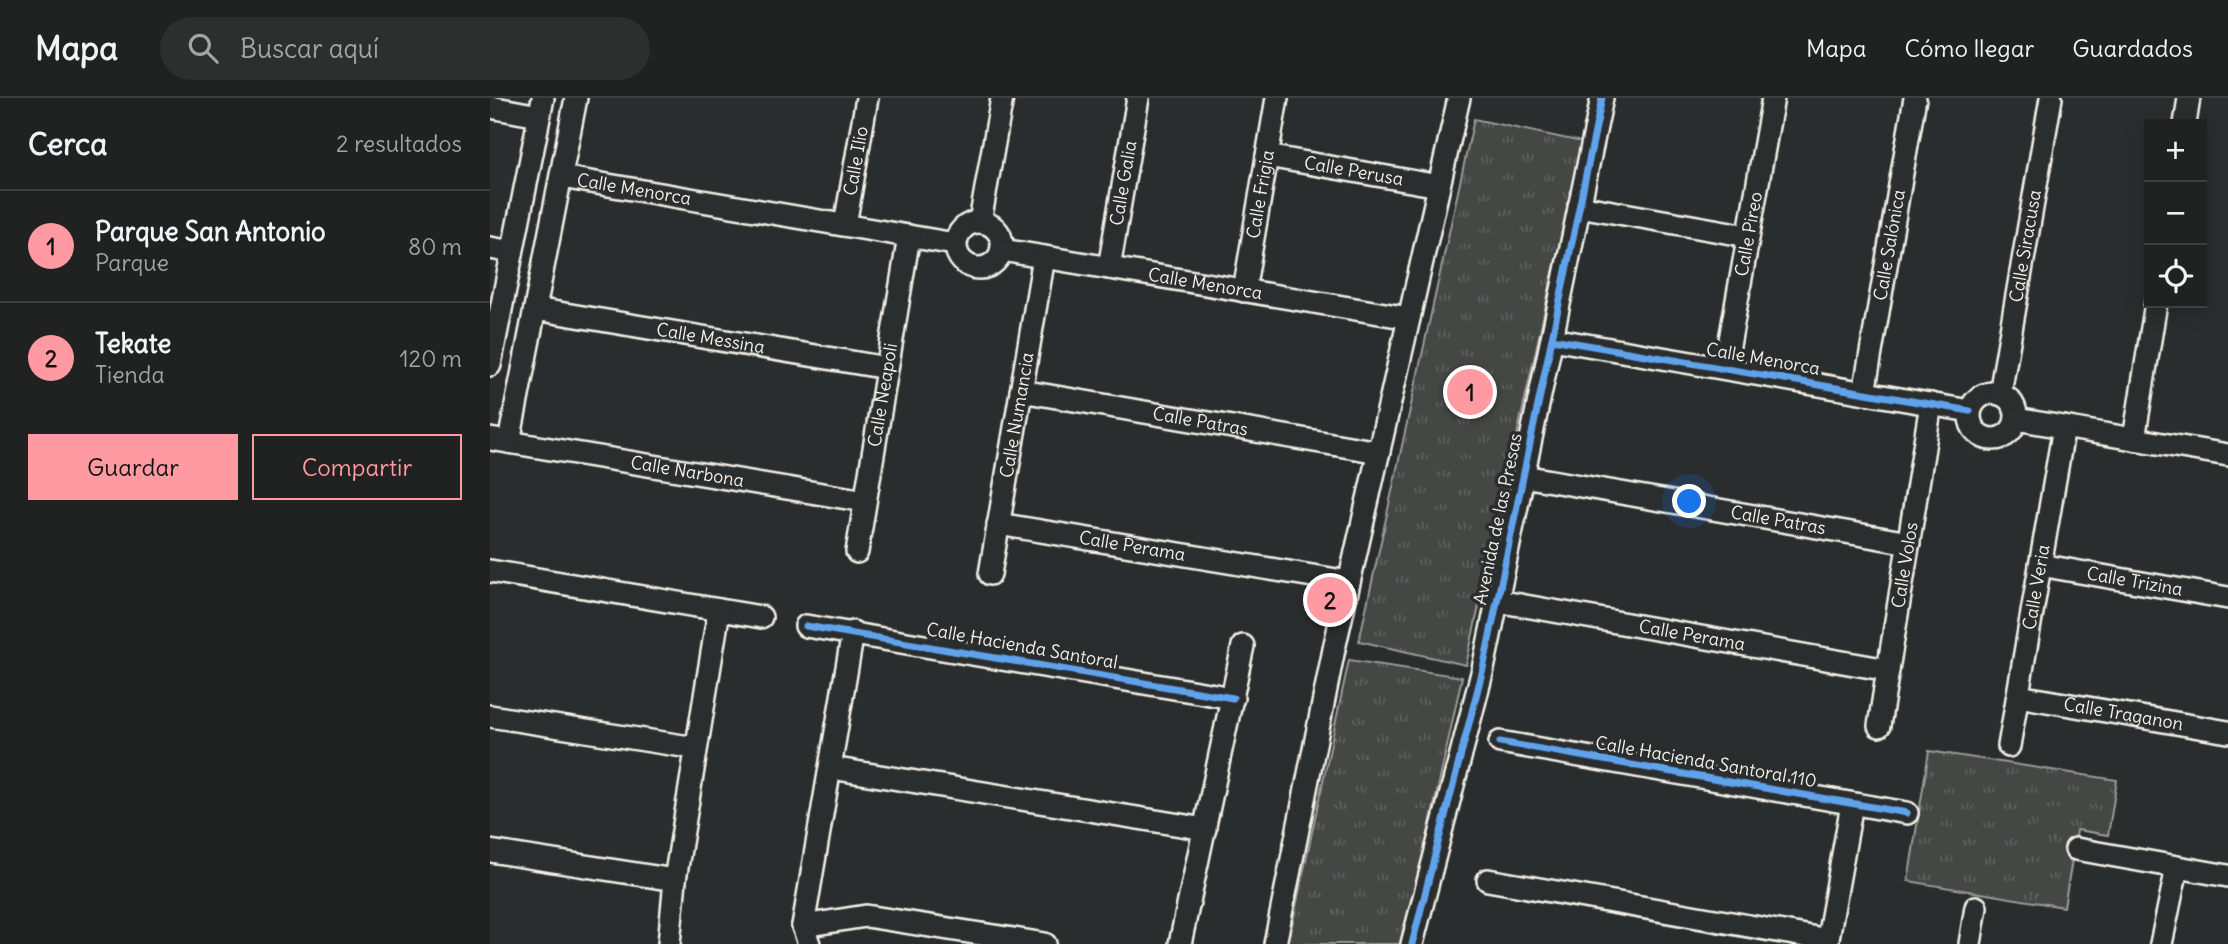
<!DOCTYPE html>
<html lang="es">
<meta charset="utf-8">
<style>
:root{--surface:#202222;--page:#2d2f2f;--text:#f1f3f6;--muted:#a2a4a5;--line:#3d3f40;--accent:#ff9aa2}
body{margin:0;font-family:Delius,sans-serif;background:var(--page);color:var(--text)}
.controls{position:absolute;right:21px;top:21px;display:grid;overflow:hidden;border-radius:0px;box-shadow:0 4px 18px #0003}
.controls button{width:63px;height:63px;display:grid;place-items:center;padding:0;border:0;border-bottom:2px solid var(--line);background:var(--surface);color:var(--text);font:35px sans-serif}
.you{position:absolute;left:1200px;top:404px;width:24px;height:24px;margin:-18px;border:5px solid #fff;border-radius:50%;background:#1a73e8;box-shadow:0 0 0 10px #1a73e833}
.badge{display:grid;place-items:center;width:46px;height:46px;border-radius:50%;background:var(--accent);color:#111;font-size:23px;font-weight:700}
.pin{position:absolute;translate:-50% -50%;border:4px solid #fff;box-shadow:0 2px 7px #0006}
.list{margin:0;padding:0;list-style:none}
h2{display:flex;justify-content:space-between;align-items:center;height:91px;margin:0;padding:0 28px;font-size:30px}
h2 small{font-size:23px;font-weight:400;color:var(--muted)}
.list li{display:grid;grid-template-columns:46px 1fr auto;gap:21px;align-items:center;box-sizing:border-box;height:112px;padding:0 28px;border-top:2px solid var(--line)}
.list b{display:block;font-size:26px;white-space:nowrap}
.list p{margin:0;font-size:23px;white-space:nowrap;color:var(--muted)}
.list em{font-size:23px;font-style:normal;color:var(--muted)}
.actions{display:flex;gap:14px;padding:21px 28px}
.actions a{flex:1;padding:16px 0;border:2px solid var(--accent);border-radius:0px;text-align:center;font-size:24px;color:var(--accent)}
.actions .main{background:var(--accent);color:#111}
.icon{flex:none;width:38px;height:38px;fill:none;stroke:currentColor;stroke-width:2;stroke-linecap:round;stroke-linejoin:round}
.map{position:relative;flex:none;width:1738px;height:846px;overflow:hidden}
header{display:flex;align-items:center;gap:42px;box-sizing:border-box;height:98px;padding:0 35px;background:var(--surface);border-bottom:2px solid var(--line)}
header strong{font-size:33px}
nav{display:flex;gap:38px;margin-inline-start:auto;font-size:24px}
.search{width:490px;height:63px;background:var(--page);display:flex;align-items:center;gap:18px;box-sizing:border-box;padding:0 24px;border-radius:38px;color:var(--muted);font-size:26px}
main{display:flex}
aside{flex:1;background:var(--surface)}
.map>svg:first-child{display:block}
</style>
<header>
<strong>Mapa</strong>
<div class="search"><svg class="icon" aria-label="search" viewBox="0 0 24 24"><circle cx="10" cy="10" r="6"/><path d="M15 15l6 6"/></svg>Buscar aquí</div>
<nav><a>Mapa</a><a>Cómo llegar</a><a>Guardados</a></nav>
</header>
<main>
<aside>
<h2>Cerca<small>2 resultados</small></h2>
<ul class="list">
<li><span class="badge">1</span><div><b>Parque San Antonio</b><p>Parque</p></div><em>80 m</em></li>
<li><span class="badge">2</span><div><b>Tekate</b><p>Tienda</p></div><em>120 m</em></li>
</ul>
<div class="actions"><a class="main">Guardar</a><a>Compartir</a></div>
</aside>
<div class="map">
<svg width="1738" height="846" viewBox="0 0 1738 846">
<defs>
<pattern id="park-tufts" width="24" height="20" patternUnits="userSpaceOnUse" patternTransform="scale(1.75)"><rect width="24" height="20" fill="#444645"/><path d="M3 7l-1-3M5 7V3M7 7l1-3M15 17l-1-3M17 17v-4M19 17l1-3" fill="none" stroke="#606160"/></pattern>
</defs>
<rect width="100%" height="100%" fill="#2a2d2e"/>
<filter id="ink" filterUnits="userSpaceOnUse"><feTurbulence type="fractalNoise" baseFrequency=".0143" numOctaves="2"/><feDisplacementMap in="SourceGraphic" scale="14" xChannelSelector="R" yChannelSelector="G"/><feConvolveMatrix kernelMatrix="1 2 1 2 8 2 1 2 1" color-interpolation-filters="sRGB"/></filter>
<g filter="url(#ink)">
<g fill="url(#park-tufts)" stroke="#9c9c96" stroke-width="2">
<path d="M984,21L1092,44L976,567L869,543Z"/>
<path d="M859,562L972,579L914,846H798Z"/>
<path d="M1439,653L1627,682L1618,737L1587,732L1574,809L1418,783Z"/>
</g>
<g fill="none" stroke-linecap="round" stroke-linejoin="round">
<g stroke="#f4f1e8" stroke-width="26">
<g id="minor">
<path d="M0,9L49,18"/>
<path d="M1695,26L1699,0"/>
<path id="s1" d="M777,58L949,88"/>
<path id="s2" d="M71,79L465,146"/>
<path d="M1089,108L1258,138"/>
<circle cx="489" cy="147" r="23"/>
<path d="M490,124L512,0"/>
<path id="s3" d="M355,127L377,0"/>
<path d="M0,150L22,154"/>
<path id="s4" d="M512,152L919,220"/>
<path id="s5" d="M619,170L648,0"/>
<path id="s6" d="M754,193L787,0"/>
<path id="s7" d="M45,211L397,270"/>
<path d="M1062,241L1480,313"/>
<path d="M0,267L53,0"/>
<path id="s8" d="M1235,270L1283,0"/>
<path id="s9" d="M531,293L889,354"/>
<circle cx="1503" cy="318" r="23"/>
<path id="s10" d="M1374,295L1425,0"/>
<path id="s11" d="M1510,296L1561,0"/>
<path d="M1526,321L1738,357"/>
<path id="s12" d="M0,341L375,403"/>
<path d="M1644,341L1666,205"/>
<path d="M19,344L86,0"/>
<path id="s13" d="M1033,378L1419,445"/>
<path id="s14" d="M508,426L859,484"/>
<path id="s15" d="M367,454L419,138"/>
<path id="s16" d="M1550,467L1738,500"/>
<path d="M0,473L271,519"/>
<path id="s17" d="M500,476L554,159"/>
<path id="s18" d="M1007,503L1398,572"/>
<path d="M316,528L743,600"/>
<path id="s19" d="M1528,598L1738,634"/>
<path d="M0,618L206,650"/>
<path id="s20" d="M1389,628L1441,306"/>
<path d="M1010,644L1417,715"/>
<path id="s21" d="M1519,648L1574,329"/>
<path d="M341,670L715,731"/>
<path d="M1586,751L1738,778"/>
<path d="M0,753L185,782"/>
<path d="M998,782L1338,842"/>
<path d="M313,828L376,818L555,846"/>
<path d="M179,846L185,782L229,512"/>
<path d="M319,846L313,828L363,534"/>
<path d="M690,846L753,548"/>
<path d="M785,846L844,551L969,0"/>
<path d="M922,846L993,571L1112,0"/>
<path d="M1337,846L1362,706"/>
<path d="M1480,846L1486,809"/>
<path d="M1671,846L1687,770"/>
</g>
</g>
<use href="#minor" stroke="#2a2d2e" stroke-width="21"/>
<g stroke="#2a2d2e" stroke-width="11">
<g id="cycleway">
<path d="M1062,241L1480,313"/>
<path d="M316,528L743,600"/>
<path d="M1010,644L1417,715"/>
<path d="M922,846L993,571L1112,0"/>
</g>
</g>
<use href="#cycleway" stroke="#60a3ed" stroke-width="7"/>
</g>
</g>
<g text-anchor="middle" stroke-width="7" stroke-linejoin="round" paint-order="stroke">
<g font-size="18" fill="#f4f1e8" stroke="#2a2d2e">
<text dy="6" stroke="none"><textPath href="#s3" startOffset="65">Calle Ilio</textPath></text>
<text dy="6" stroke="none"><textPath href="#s1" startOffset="88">Calle Perusa</textPath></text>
<text dy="6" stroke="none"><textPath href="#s5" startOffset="86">Calle Galia</textPath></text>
<text dy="6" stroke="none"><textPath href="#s2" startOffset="74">Calle Menorca</textPath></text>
<text dy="6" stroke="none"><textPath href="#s6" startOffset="98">Calle Frigia</textPath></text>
<text dy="6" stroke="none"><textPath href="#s8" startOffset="136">Calle Pireo</textPath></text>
<text dy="6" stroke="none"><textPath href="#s10" startOffset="150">Calle Salónica</textPath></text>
<text dy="6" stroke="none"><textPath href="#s11" startOffset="150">Calle Siracusa</textPath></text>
<text dy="6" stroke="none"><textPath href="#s4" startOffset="206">Calle Menorca</textPath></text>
<text dy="6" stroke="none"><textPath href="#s7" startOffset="178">Calle Messina</textPath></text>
<text transform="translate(1273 261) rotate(10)" y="6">Calle Menorca</text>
<text dy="6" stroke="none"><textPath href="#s15" startOffset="159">Calle Neapoli</textPath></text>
<text dy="6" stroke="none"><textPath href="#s17" startOffset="161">Calle Numancia</textPath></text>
<text dy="6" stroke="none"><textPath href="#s9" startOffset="182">Calle Patras</textPath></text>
<text dy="6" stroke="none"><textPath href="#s12" startOffset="200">Calle Narbona</textPath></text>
<text transform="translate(1008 421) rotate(-78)" y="6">Avenida de las Presas</text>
<text dy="6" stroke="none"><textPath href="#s13" startOffset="259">Calle Patras</textPath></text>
<text dy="6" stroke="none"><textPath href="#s14" startOffset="136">Calle Perama</textPath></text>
<text dy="6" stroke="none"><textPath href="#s20" startOffset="163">Calle Volos</textPath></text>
<text dy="6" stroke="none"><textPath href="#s16" startOffset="96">Calle Trizina</textPath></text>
<text dy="6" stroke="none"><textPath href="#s21" startOffset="161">Calle Veria</textPath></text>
<text dy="6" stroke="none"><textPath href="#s18" startOffset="198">Calle Perama</textPath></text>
<text transform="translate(532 548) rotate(10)" y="6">Calle Hacienda Santoral</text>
<text dy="6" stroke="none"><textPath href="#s19" startOffset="107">Calle Traganon</textPath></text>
<text transform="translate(1216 664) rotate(10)" y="6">Calle Hacienda Santoral 110</text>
</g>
</g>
</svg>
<div class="controls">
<button>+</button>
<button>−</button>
<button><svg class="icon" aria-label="locate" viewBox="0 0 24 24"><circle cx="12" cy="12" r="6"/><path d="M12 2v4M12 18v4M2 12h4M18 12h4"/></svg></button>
</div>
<div class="you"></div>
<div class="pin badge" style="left:980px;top:294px">1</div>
<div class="pin badge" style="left:840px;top:502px">2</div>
</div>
</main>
